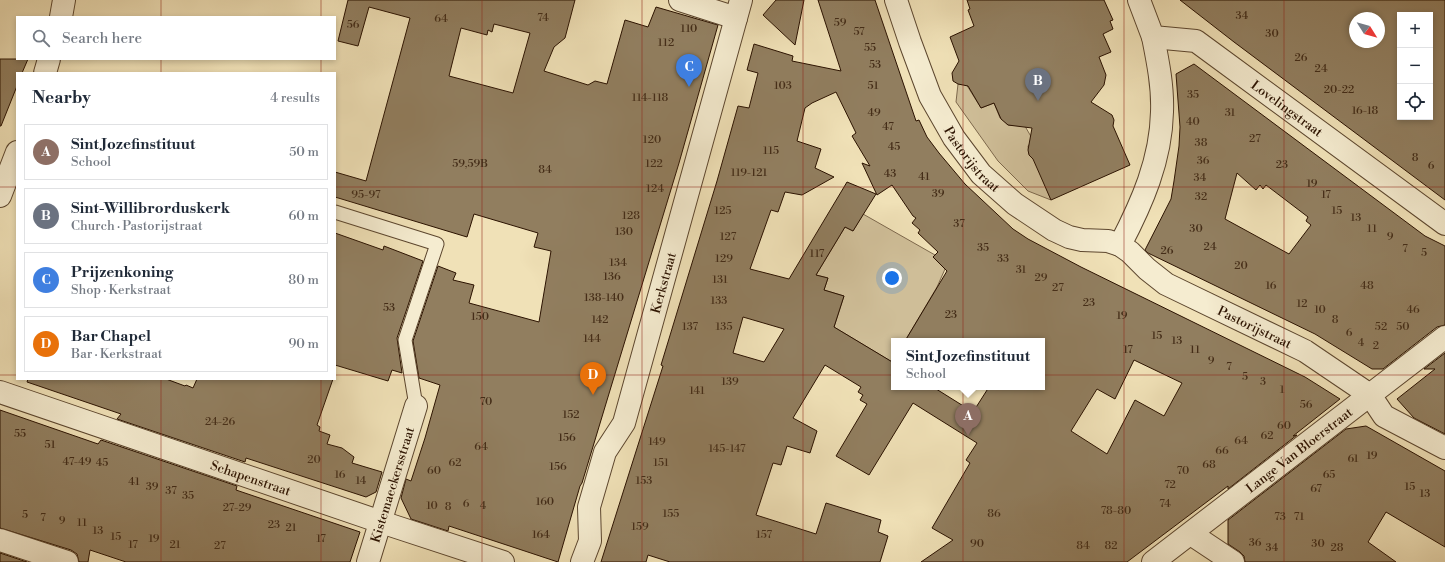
<!DOCTYPE html>
<meta charset="utf-8">
<style>
:root{--surface:#fff;--page:#f2f2f3;--text:#1f2937;--muted:#747a83;--line:#e0e1e3;--accent:#d93025}
body{margin:0;font-family:"Libre Bodoni",serif;background:var(--page);color:var(--text)}
.controls{position:absolute;right:12px;top:12px;display:grid;overflow:hidden;border-radius:0px;box-shadow:0 2px 6px #0003}
.controls button{width:36px;height:36px;display:grid;place-items:center;padding:0;border:0;border-bottom:1px solid var(--line);background:var(--surface);color:var(--text);font:20px sans-serif}
.compass{position:absolute;left:1349px;top:12px;width:36px;height:36px;border-radius:50%;background:var(--surface);box-shadow:0 2px 6px #0003;rotate:127deg}
.you{position:absolute;left:892px;top:278px;width:14px;height:14px;margin:-10px;border:3px solid #fff;border-radius:50%;background:#1a73e8;box-shadow:0 0 0 6px #1a73e833}
.badge{display:grid;place-items:center;width:26px;height:26px;border-radius:50%;background:var(--accent);color:#fff;font-size:13px;font-weight:700}
.pin{position:absolute;translate:-50% -33px;filter:drop-shadow(0 1px 2px #0008)}
.pin::after{content:'';position:absolute;top:21px;width:14px;height:12px;background:inherit;clip-path:polygon(0 0,100% 0,50% 100%)}
.popup{position:absolute;left:891px;top:338px;width:154px;height:52px;box-sizing:border-box;display:grid;place-content:center;border-radius:0px;background:var(--surface);filter:drop-shadow(0 1px 3px #0005);font-size:13px;white-space:nowrap;color:var(--muted)}
.popup b{font-size:15px;color:var(--text)}
.popup::after{content:'';position:absolute;left:50%;top:100%;margin-left:-8px;border:8px solid transparent;border-top-color:var(--surface)}
.list{margin:0;padding:0;list-style:none}
h2{display:flex;justify-content:space-between;align-items:center;height:52px;margin:0;padding:0 16px;font-size:17px}
h2 small{font-size:13px;font-weight:400;color:var(--muted)}
.list li{display:grid;grid-template-columns:26px 1fr auto;gap:12px;align-items:center;box-sizing:border-box;height:56px;margin:0 8px 8px;padding:0 8px;border:1px solid var(--line);border-radius:0px}
.list b{display:block;font-size:15px;white-space:nowrap}
.list p{margin:0;font-size:13px;white-space:nowrap;color:var(--muted)}
.list em{font-size:13px;font-style:normal;color:var(--muted)}
.icon{flex:none;width:22px;height:22px;fill:none;stroke:currentColor;stroke-width:2;stroke-linecap:round;stroke-linejoin:round}
.map{position:relative;flex:none;width:1445px;height:562px;overflow:hidden}
.search{position:absolute;background:var(--surface);box-shadow:0 2px 6px #0003;left:16px;top:16px;width:320px;height:44px;display:flex;align-items:center;gap:10px;box-sizing:border-box;padding:0 14px;border-radius:0px;color:var(--muted);font-size:15px}
.panel{position:absolute;background:var(--surface);box-shadow:0 2px 6px #0003;left:16px;top:72px;width:320px;height:308px;border-radius:0px}
.map>svg:first-child{display:block}
</style>
<div class="map">
<svg width="1445" height="562" viewBox="0 0 1445 562">
<rect width="100%" height="100%" fill="#f0e1b7"/>
<filter id="stains"><feTurbulence type="fractalNoise" baseFrequency=".005" numOctaves="4"/><feColorMatrix values="0 0 0 0 .2 0 0 0 0 .09 0 0 0 0 .02 0 0 0 .5 -.17"/></filter>
<radialGradient id="worn" r=".72"><stop offset=".6" stop-color="#630" stop-opacity="0"/><stop offset="1" stop-color="#630" stop-opacity=".3"/></radialGradient>
<g fill="#cfbe98" stroke="#7d684c">
<path d="M958,84H966L981,108L994,103L1000,118L1003,117C1006,128 1013,127 1022,121L1033,140L1028,146L1029,154L1035,160L1051,200L1028,191L998,161L956,102Z"/>
<path d="M863,214L935,255L945,269L937,287L905,341H894V359L892,362L834,327L844,296L824,290L828,278L816,275L845,227L853,231Z"/>
</g>
<g fill="#917e5f" stroke="#2b1200" fill-rule="evenodd">
<path d="M348,0H575L565,38L554,47L544,71L588,85L595,81L607,84L625,20L648,27L656,7L718,25L679,163L611,387L582,483L580,486L558,562L449,526L448,531L411,519L401,498L406,479L411,481L425,438L440,385L419,378L413,341L438,266L456,273L453,280L474,285L469,303L539,322L551,251L534,247L538,233L474,214L467,237L335,197V172L366,181L410,18L369,7L358,46L338,41ZM494,24L530,33L513,93L449,76L461,28L487,35L488,30L492,32Z"/>
<path d="M776,0H804L795,45L763,15Z"/>
<path d="M818,0H875L916,121L919,120L927,137L939,153L965,184L1013,229L1028,239L1081,267L1305,377L1340,399L1293,436L1297,435L1228,489V486L1127,562H921L953,540L932,528L970,463L966,460L977,443L913,403L869,475L836,456L867,404L860,400L863,395L858,392L861,387L825,365L793,418L817,431L810,453L787,446L781,465L773,463L756,515L816,534L826,503L881,520L878,532L888,536L880,562H670L648,555L646,562H601L663,366L661,365L717,181L738,106L749,108L758,73L747,70L754,44L793,56L792,61L841,71ZM836,92L856,133L852,136L870,166L862,163L877,195L892,185L913,216L916,218L912,223L920,230L918,233L938,252L933,257L947,271L905,341H1042V387H989L973,412L933,387H894V363L834,327L844,296L824,290L828,278L816,275L845,227L853,231L876,194L847,182L789,279L750,269L771,210L778,212L785,192L802,195L834,177L815,168L821,149L797,141L805,108L812,103ZM743,317L784,329L764,362L733,353ZM1134,360L1182,383L1164,416L1135,400L1107,454L1071,431L1097,389L1115,399Z"/>
<path d="M967,0H1104L1113,20L1110,21L1113,29L1103,34L1111,52L1099,57L1106,75L1104,85L1091,102L1112,115L1114,120L1113,126L1130,165L1051,200L1033,159L1029,155L1028,150L1032,128L1008,125L1001,119L994,103L981,108L968,86L958,84L953,81L952,73L959,61L950,37L974,26L968,10L970,9Z"/>
<path d="M1180,0H1445V200L1234,42ZM1400,15H1430V117H1400ZM1355,18H1379V42H1355Z"/>
<path d="M0,59H28L22,73H17V86L1,126H0Z"/>
<path d="M1194,64L1425,236L1445,246V325L1437,327L1383,369H1372L1315,334L1148,253L1145,250L1171,199L1174,181L1179,146L1180,127L1176,74ZM1237,173L1256,190L1260,185L1263,189L1266,185L1308,217L1306,221L1311,225L1289,254L1225,219Z"/>
<path d="M335,233L383,250L384,246L423,261L397,338L402,373L392,370L388,381L335,365Z"/>
<path d="M1445,353V434L1414,418L1397,399L1435,369H1424Z"/>
<path d="M28,379H166L185,386L186,385L193,388L197,379H333L317,425L320,427L319,431L330,435L327,444L342,448L354,457L352,463L382,472L376,492L366,497L246,458L245,462L117,419L121,414L27,382Z"/>
<path d="M0,410L98,444L101,440L237,486L236,490L360,532L350,562H126L90,550L88,562H79L77,554L71,550L0,528Z"/>
<path d="M1366,426L1445,471V547L1386,512L1368,542L1396,562H1245L1244,556L1240,552L1228,544V520L1346,429Z"/>
<path d="M0,553L27,562H0Z"/>
</g>
<g fill="none" stroke-linecap="round" stroke-linejoin="round">
<g stroke="#5c462e" stroke-width="15">
<path id="service" d="M335,212L437,244L405,340L416,406"/>
</g>
<g stroke="#5c462e" stroke-width="24">
<g id="minor">
<path d="M680,0L736,18"/>
<path id="s1" d="M896,0L910,42L930,96L954,138L981,174L1015,204L1054,230L1069,237L1082,240L1108,241L1120,245L1130,252L1147,269L1166,284L1305,351L1370,395L1384,416L1445,448"/>
<path id="s2" d="M1139,0L1153,37L1196,41L1445,224"/>
<path d="M61,17L64,0"/>
<path d="M45,73L49,59"/>
<path d="M0,196L17,152"/>
<path d="M1120,245C1142,203 1161,160 1162,112C1163,87 1158,62 1153,37"/>
<path id="s3" d="M0,392L381,522L503,562"/>
<path d="M1191,534L1233,562"/>
<path d="M0,540L67,562"/>
<path id="s4" d="M368,562L416,406"/>
<path id="s5" d="M1153,562L1445,337"/>
</g>
</g>
<g stroke="#5c462e" stroke-width="24">
<g id="tertiary">
<path id="s6" d="M582,562L590,541L589,507L605,452L624,423L741,0"/>
</g>
</g>
<use href="#service" stroke="#f5ecd0" stroke-width="13"/>
<use href="#minor" stroke="#f5ecd0" stroke-width="22"/>
<use href="#tertiary" stroke="#f5ecd0" stroke-width="22"/>
</g>
<path fill="none" stroke="#8f2418" stroke-width="1" stroke-opacity="0.55" d="M161,0V17M321,0V17M482,0V562M642,0V562M803,0V562M963,0V562M1124,0V562M1284,0V562M161,59V73M321,59V73M0,187H17M335,187H1445M0,375H17M335,375H1445M161,379V562M321,379V562"/>
<g text-anchor="middle" stroke-width="3" stroke-linejoin="round" paint-order="stroke">
<g font-size="11" fill="#442d18">
<text x="1242" y="19">34</text>
<text x="543" y="21">74</text>
<text x="441" y="22">64</text>
<text x="840" y="26">59</text>
<text x="353" y="28">56</text>
<text x="689" y="32">110</text>
<text x="859" y="35">57</text>
<text x="1272" y="37">30</text>
<text x="666" y="46">112</text>
<text x="870" y="51">55</text>
<text x="1301" y="61">26</text>
<text x="875" y="68">53</text>
<text x="1321" y="72">24</text>
<text x="783" y="89">103</text>
<text x="873" y="89">51</text>
<text x="1339" y="93">20-22</text>
<text x="1193" y="98">35</text>
<text x="650" y="101">114-118</text>
<text x="1365" y="114">16-18</text>
<text x="874" y="116">49</text>
<text x="1230" y="116">31</text>
<text x="1193" y="125">40</text>
<text x="888" y="130">47</text>
<text x="1255" y="142">27</text>
<text x="652" y="143">120</text>
<text x="1201" y="146">38</text>
<text x="894" y="150">45</text>
<text x="771" y="154">115</text>
<text x="1415" y="161">8</text>
<text x="1203" y="164">36</text>
<text x="470" y="167">59,59B</text>
<text x="654" y="167">122</text>
<text x="1282" y="168">23</text>
<text x="1431" y="169">6</text>
<text x="545" y="173">84</text>
<text x="749" y="176">119-121</text>
<text x="890" y="177">43</text>
<text x="924" y="180">41</text>
<text x="1200" y="181">34</text>
<text x="1312" y="187">19</text>
<text x="655" y="192">124</text>
<text x="938" y="197">39</text>
<text x="366" y="198">95-97</text>
<text x="1326" y="198">17</text>
<text x="1201" y="200">32</text>
<text x="723" y="214">125</text>
<text x="1337" y="214">15</text>
<text x="631" y="219">128</text>
<text x="1356" y="221">13</text>
<text x="959" y="227">37</text>
<text x="1196" y="232">30</text>
<text x="1372" y="232">11</text>
<text x="624" y="235">130</text>
<text x="728" y="240">127</text>
<text x="1390" y="240">9</text>
<text x="1210" y="250">24</text>
<text x="983" y="251">35</text>
<text x="1405" y="252">7</text>
<text x="1167" y="254">26</text>
<text x="1424" y="256">5</text>
<text x="817" y="257">117</text>
<text x="724" y="262">129</text>
<text x="1003" y="262">33</text>
<text x="618" y="266">134</text>
<text x="1241" y="269">20</text>
<text x="1021" y="273">31</text>
<text x="612" y="280">136</text>
<text x="1041" y="281">29</text>
<text x="720" y="283">131</text>
<text x="1271" y="289">16</text>
<text x="1367" y="289">48</text>
<text x="1058" y="291">27</text>
<text x="604" y="301">138-140</text>
<text x="719" y="304">133</text>
<text x="1089" y="306">23</text>
<text x="1302" y="307">12</text>
<text x="389" y="311">53</text>
<text x="1320" y="313">10</text>
<text x="1413" y="313">46</text>
<text x="951" y="318">23</text>
<text x="1122" y="319">19</text>
<text x="480" y="320">150</text>
<text x="600" y="323">142</text>
<text x="1335" y="323">8</text>
<text x="690" y="330">137</text>
<text x="724" y="330">135</text>
<text x="1381" y="330">52</text>
<text x="1403" y="330">50</text>
<text x="1349" y="336">6</text>
<text x="1157" y="339">15</text>
<text x="592" y="342">144</text>
<text x="1177" y="344">13</text>
<text x="1361" y="346">4</text>
<text x="1376" y="349">2</text>
<text x="1128" y="353">17</text>
<text x="1195" y="353">11</text>
<text x="1211" y="364">9</text>
<text x="1229" y="370">7</text>
<text x="1245" y="380">5</text>
<text x="730" y="385">139</text>
<text x="1263" y="385">3</text>
<text x="1282" y="393">1</text>
<text x="697" y="394">141</text>
<text x="486" y="405">70</text>
<text x="1306" y="408">56</text>
<text x="571" y="418">152</text>
<text x="220" y="425">24-26</text>
<text x="1284" y="429">60</text>
<text x="20" y="437">55</text>
<text x="1267" y="439">62</text>
<text x="567" y="441">156</text>
<text x="1241" y="444">64</text>
<text x="657" y="445">149</text>
<text x="50" y="448">51</text>
<text x="481" y="450">64</text>
<text x="727" y="452">145-147</text>
<text x="1222" y="454">66</text>
<text x="1372" y="459">19</text>
<text x="1353" y="462">61</text>
<text x="314" y="463">20</text>
<text x="77" y="465">47-49</text>
<text x="102" y="466">45</text>
<text x="455" y="466">62</text>
<text x="661" y="466">151</text>
<text x="1209" y="468">68</text>
<text x="558" y="470">156</text>
<text x="434" y="474">60</text>
<text x="1183" y="474">70</text>
<text x="340" y="478">16</text>
<text x="1329" y="478">65</text>
<text x="361" y="484">14</text>
<text x="644" y="484">153</text>
<text x="134" y="485">41</text>
<text x="1170" y="488">72</text>
<text x="152" y="490">39</text>
<text x="1410" y="490">15</text>
<text x="1316" y="492">67</text>
<text x="171" y="494">37</text>
<text x="1425" y="497">13</text>
<text x="188" y="499">35</text>
<text x="545" y="505">160</text>
<text x="466" y="507">6</text>
<text x="1165" y="507">74</text>
<text x="432" y="509">10</text>
<text x="483" y="509">4</text>
<text x="448" y="510">8</text>
<text x="237" y="511">27-29</text>
<text x="1116" y="514">78-80</text>
<text x="671" y="517">155</text>
<text x="994" y="517">86</text>
<text x="25" y="518">5</text>
<text x="1280" y="520">73</text>
<text x="1299" y="520">71</text>
<text x="43" y="521">7</text>
<text x="62" y="524">9</text>
<text x="82" y="526">11</text>
<text x="274" y="528">23</text>
<text x="640" y="530">159</text>
<text x="291" y="531">21</text>
<text x="98" y="534">13</text>
<text x="541" y="538">164</text>
<text x="764" y="538">157</text>
<text x="116" y="540">15</text>
<text x="154" y="542">19</text>
<text x="321" y="542">17</text>
<text x="1255" y="546">36</text>
<text x="977" y="547">90</text>
<text x="1318" y="547">30</text>
<text x="133" y="548">17</text>
<text x="175" y="548">21</text>
<text x="220" y="549">27</text>
<text x="1083" y="549">84</text>
<text x="1111" y="549">82</text>
<text x="1272" y="551">34</text>
<text x="1337" y="551">28</text>
</g>
<g font-size="13" fill="#2b1200" stroke="#f5ecd0">
<text dy="5" stroke="none"><textPath href="#s2" startOffset="196">Lovelingstraat</textPath></text>
<text dy="5" stroke="none"><textPath href="#s1" startOffset="178">Pastorijstraat</textPath></text>
<text dy="5" stroke="none"><textPath href="#s6" startOffset="294">Kerkstraat</textPath></text>
<text dy="5" stroke="none"><textPath href="#s1" startOffset="515">Pastorijstraat</textPath></text>
<text dy="5" stroke="none"><textPath href="#s5" startOffset="184">Lange Van Bloerstraat</textPath></text>
<text dy="5" stroke="none"><textPath href="#s3" startOffset="265">Schapenstraat</textPath></text>
<text dy="5" stroke="none"><textPath href="#s4" startOffset="81">Kistemaeckersstraat</textPath></text>
</g>
</g>
<rect width="100%" height="100%" filter="url(#stains)"/>
<rect width="100%" height="100%" fill="url(#worn)"/>
</svg>
<div class="controls">
<button>+</button>
<button>−</button>
<button><svg class="icon" aria-label="locate" viewBox="0 0 24 24"><circle cx="12" cy="12" r="6"/><path d="M12 2v4M12 18v4M2 12h4M18 12h4"/></svg></button>
</div>
<svg class="compass" viewBox="-18 -18 36 36"><path d="M0-13l5 13h-10z" fill="#e53935"/><path d="M0 13l5-13h-10z" fill="#747a83"/></svg>
<div class="you"></div>
<div class="pin badge" style="left:968px;top:436px;background:#8d6e63">A</div>
<div class="popup"><b>Sint Jozefinstituut</b>School</div>
<div class="pin badge" style="left:1038px;top:101px;background:#6b7280">B</div>
<div class="pin badge" style="left:689px;top:87px;background:#3f7fe0">C</div>
<div class="pin badge" style="left:593px;top:395px;background:#e8710a">D</div>
<div class="search"><svg class="icon" aria-label="search" viewBox="0 0 24 24"><circle cx="10" cy="10" r="6"/><path d="M15 15l6 6"/></svg>Search here</div>
<section class="panel">
<h2>Nearby<small>4 results</small></h2>
<ul class="list">
<li><span class="badge" style="background:#8d6e63">A</span><div><b>Sint Jozefinstituut</b><p>School</p></div><em>50 m</em></li>
<li><span class="badge" style="background:#6b7280">B</span><div><b>Sint-Willibrorduskerk</b><p>Church · Pastorijstraat</p></div><em>60 m</em></li>
<li><span class="badge" style="background:#3f7fe0">C</span><div><b>Prijzenkoning</b><p>Shop · Kerkstraat</p></div><em>80 m</em></li>
<li><span class="badge" style="background:#e8710a">D</span><div><b>Bar Chapel</b><p>Bar · Kerkstraat</p></div><em>90 m</em></li>
</ul>
</section>
</div>
